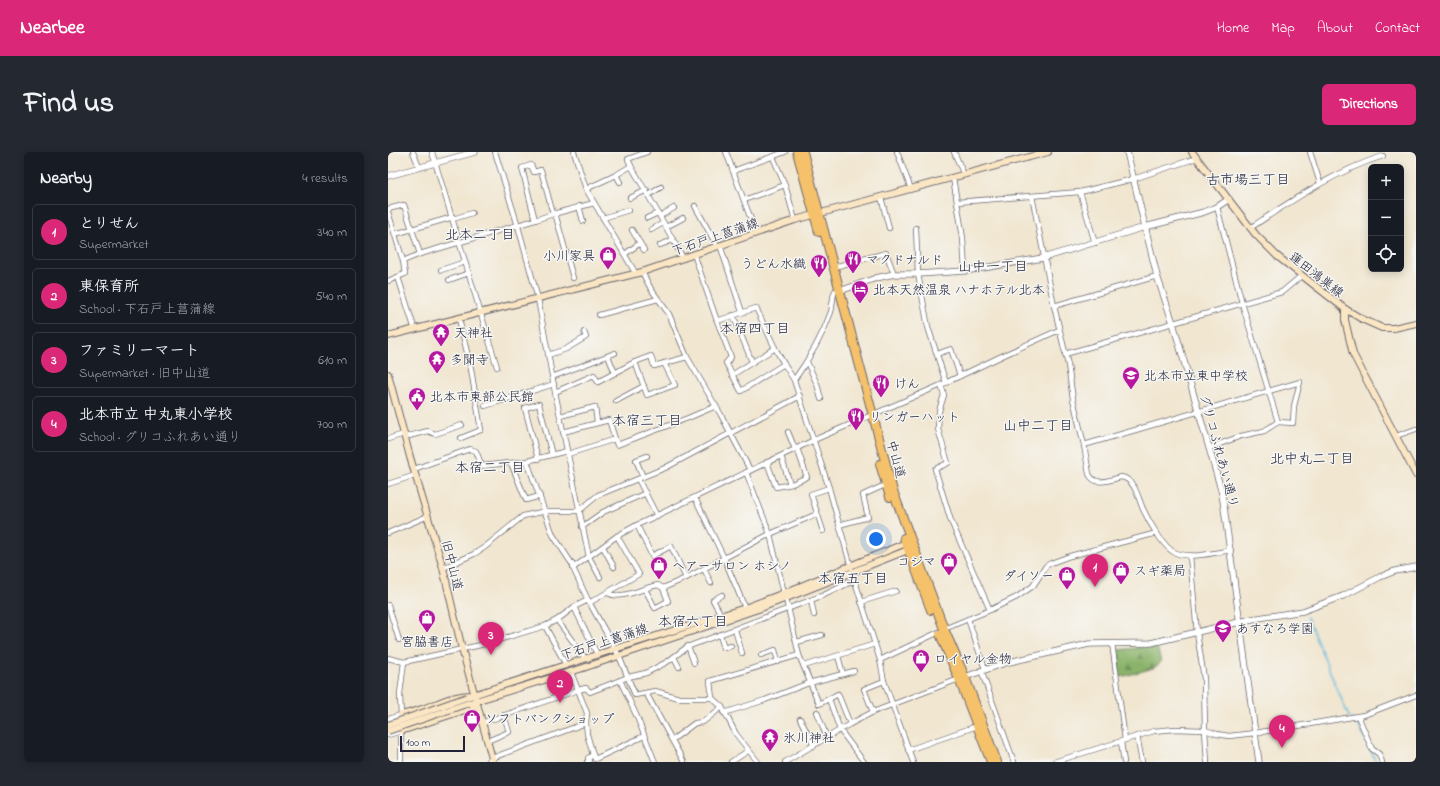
<!DOCTYPE html>
<meta charset="utf-8">
<style>
:root{--surface:#171b24;--page:#242831;--text:#f1f3f6;--muted:#9ea1a6;--line:#363941;--accent:#db2777}
body{margin:0;font-family:"Indie Flower","Klee One",sans-serif;background:var(--page);color:var(--text)}
.controls{position:absolute;right:12px;top:12px;display:grid;overflow:hidden;border-radius:6px;box-shadow:0 2px 10px #0003}
.controls button{width:36px;height:36px;display:grid;place-items:center;padding:0;border:0;border-bottom:1px solid var(--line);background:var(--surface);color:var(--text);font:20px sans-serif}
.scale{position:absolute;left:12px;bottom:10px;width:65px;box-sizing:border-box;padding-left:4px;border:2px solid #22223b;border-top:0;font-size:11px;line-height:14px;white-space:nowrap;color:#22223b;-webkit-text-stroke:3px #f6f6f2;paint-order:stroke}
.you{position:absolute;left:488px;top:387px;width:14px;height:14px;margin:-10px;border:3px solid #fff;border-radius:50%;background:#1a73e8;box-shadow:0 0 0 6px #1a73e833}
.badge{display:grid;place-items:center;width:26px;height:26px;border-radius:50%;background:var(--accent);color:#fff;font-size:13px;font-weight:700}
.pin{position:absolute;translate:-50% -33px;filter:drop-shadow(0 1px 2px #0008)}
.pin::after{content:'';position:absolute;top:21px;width:14px;height:12px;background:inherit;clip-path:polygon(0 0,100% 0,50% 100%)}
.list{margin:0;padding:0;list-style:none}
h2{display:flex;justify-content:space-between;align-items:center;height:52px;margin:0;padding:0 16px;font-size:17px}
h2 small{font-size:13px;font-weight:400;color:var(--muted)}
.list li{display:grid;grid-template-columns:26px 1fr auto;gap:12px;align-items:center;box-sizing:border-box;height:56px;margin:0 8px 8px;padding:0 8px;border:1px solid var(--line);border-radius:6px}
.list b{display:block;font-size:15px;white-space:nowrap}
.list p{margin:0;font-size:13px;white-space:nowrap;color:var(--muted)}
.list em{font-size:13px;font-style:normal;color:var(--muted)}
.icon{flex:none;width:22px;height:22px;fill:none;stroke:currentColor;stroke-width:2;stroke-linecap:round;stroke-linejoin:round}
.map{position:relative;flex:none;width:1028px;height:610px;overflow:hidden;border-radius:6px}
header{display:flex;align-items:center;gap:24px;box-sizing:border-box;height:56px;padding:0 20px;background:var(--accent);color:#fff}
header strong{font-size:19px}
nav{display:flex;gap:22px;margin-inline-start:auto;font-size:14px}
.intro{display:flex;align-items:center;justify-content:space-between;box-sizing:border-box;height:96px;padding:0 24px}
h1{margin:0;font-size:28px}
.button{padding:10px 18px;border-radius:6px;background:var(--accent);color:#fff;font-size:14px;font-weight:700}
main{display:flex;gap:24px;padding:0 24px}
aside{flex:1;background:var(--surface);border-radius:6px;box-shadow:0 2px 10px #0003}
.map>svg:first-child{display:block}
</style>
<header>
<strong>Nearbee</strong>
<nav><a>Home</a><a>Map</a><a>About</a><a>Contact</a></nav>
</header>
<div class="intro"><h1>Find us</h1><a class="button">Directions</a></div>
<main>
<aside>
<h2>Nearby<small>4 results</small></h2>
<ul class="list">
<li><span class="badge">1</span><div><b>とりせん</b><p>Supermarket</p></div><em>340 m</em></li>
<li><span class="badge">2</span><div><b>東保育所</b><p>School · 下石戸上菖蒲線</p></div><em>540 m</em></li>
<li><span class="badge">3</span><div><b>ファミリーマート</b><p>Supermarket · 旧中山道</p></div><em>610 m</em></li>
<li><span class="badge">4</span><div><b>北本市立 中丸東小学校</b><p>School · グリコふれあい通り</p></div><em>700 m</em></li>
</ul>
</aside>
<div class="map">
<svg width="1028" height="610" viewBox="0 0 1028 610">
<defs>
<pattern id="forest-firs" width="22" height="20" patternUnits="userSpaceOnUse"><rect width="22" height="20" fill="#8bb36a"/><path d="M5 1l3.5 6h-7zM16 11l3.5 6h-7z" fill="#719158"/></pattern>
</defs>
<rect width="100%" height="100%" fill="#f6f6f2"/>
<filter id="ink" filterUnits="userSpaceOnUse"><feTurbulence type="fractalNoise" baseFrequency=".025" numOctaves="2"/><feDisplacementMap in="SourceGraphic" scale="8" xChannelSelector="R" yChannelSelector="G"/><feConvolveMatrix kernelMatrix="1 2 1 2 8 2 1 2 1" color-interpolation-filters="sRGB"/></filter>
<filter id="wash" filterUnits="userSpaceOnUse"><feTurbulence type="fractalNoise" baseFrequency=".012" numOctaves="4" result="noise"/><feDisplacementMap in="SourceGraphic" scale="16" xChannelSelector="R" yChannelSelector="G"/><feGaussianBlur stdDeviation="0.9" result="paint"/><feColorMatrix in="noise" values="0 0 0 0 0 0 0 0 0 0 0 0 0 0 0 0 0 1.4 0 .05"/><feComposite in="paint" operator="in"/></filter>
<g filter="url(#wash)">
<rect width="100%" height="100%" fill="#f1e6d0"/>
<path fill="url(#forest-firs)" stroke="#566a52" d="M769,494L773,510L766,516L733,525L728,498Z"/>
<g fill="none" stroke-linecap="round" stroke-linejoin="round">
<g stroke="#64bce1" stroke-width="1.5">
<path d="M919,465L961,565"/>
<path d="M964,567L969,570L988,610"/>
</g>
</g>
</g>
<g filter="url(#ink)">
<g fill="none" stroke-linecap="round" stroke-linejoin="round">
<g stroke="#6a676f" stroke-width="6">
<g id="minor">
<path d="M25,0L31,15"/>
<path d="M44,0L109,215"/>
<path d="M107,0L130,74L150,147L167,240L201,405L212,425"/>
<path d="M186,0L198,37L248,122"/>
<path d="M338,0L368,81"/>
<path d="M509,0L523,37"/>
<path d="M566,0L576,23"/>
<path d="M922,0L932,31"/>
<path d="M385,5L397,33L407,68"/>
<path d="M243,14L240,7L259,0"/>
<path d="M345,19L397,0"/>
<path d="M228,23L232,30"/>
<path d="M565,26L575,86L577,119"/>
<path d="M198,37L228,23L243,14C261,44 278,75 295,106"/>
<path d="M692,40L707,91"/>
<path d="M261,43L273,35"/>
<path d="M644,44L666,154L680,213L685,247L696,293L701,322C707,335 722,328 733,325C747,327 750,346 755,357C760,368 776,397 788,401C805,407 825,401 843,398"/>
<path d="M493,45L501,76"/>
<path d="M242,46L259,38"/>
<path d="M356,48L397,33"/>
<path d="M569,50L692,40L745,27L809,6"/>
<path d="M191,54L195,69"/>
<path d="M307,54L329,94"/>
<path d="M829,55L854,151L890,270L905,271L906,254L912,230"/>
<path d="M0,57L16,53L32,102"/>
<path d="M0,60L15,109L17,122L0,129"/>
<path d="M167,61L185,126"/>
<path d="M272,64L286,56"/>
<path d="M215,66L241,58"/>
<path d="M259,66L270,61"/>
<path d="M65,67L84,61"/>
<path d="M147,68L134,16L143,13L146,20L153,18L165,62"/>
<path d="M278,75L295,66"/>
<path d="M528,76L530,122L540,175L558,231"/>
<path d="M862,76C905,48 947,19 995,4"/>
<path d="M244,78L256,98"/>
<path d="M263,78L275,71"/>
<path d="M7,82L65,65"/>
<path d="M272,93L285,88"/>
<path d="M332,93L354,160"/>
<path d="M237,102L252,91"/>
<path d="M306,102L329,169L368,156L387,196L396,212L353,239L338,211L343,205L329,169"/>
<path d="M15,109L32,102L147,68L165,62L206,51"/>
<path d="M446,115L498,101L506,122"/>
<path d="M53,118L77,110"/>
<path d="M254,120L263,137L281,162L299,205L333,263L362,318"/>
<path d="M10,125L27,178"/>
<path d="M61,128L81,121"/>
<path d="M447,139C444,145 445,153 443,160C434,185 422,206 406,228L441,336L463,415"/>
<path d="M666,154L769,124"/>
<path d="M211,163L270,147"/>
<path d="M345,163L364,210"/>
<path d="M71,167L83,217L93,278L73,286"/>
<path d="M549,202L563,197L572,224"/>
<path d="M677,202L894,140L913,124"/>
<path d="M160,203L178,197L198,185L196,180"/>
<path d="M220,204L227,221"/>
<path d="M247,210L259,243L287,233L276,211"/>
<path d="M419,210L429,232L433,247"/>
<path d="M396,212L406,228"/>
<path d="M344,223L387,196"/>
<path d="M164,225L227,201"/>
<path d="M553,233L556,243L551,259L550,277L560,311L547,317L563,369L602,458"/>
<path d="M167,240L206,223L210,230L247,210L263,204L266,214L299,205"/>
<path d="M228,249L256,234"/>
<path d="M97,254L166,232"/>
<path d="M172,264L207,255L209,270"/>
<path d="M175,280L221,268L229,293L300,266L328,254"/>
<path d="M400,280L407,297"/>
<path d="M1008,284L1028,277"/>
<path d="M17,285L40,279L47,282L74,273"/>
<path d="M0,287L16,282"/>
<path d="M696,293L912,230"/>
<path d="M821,296L853,284L876,279L890,270"/>
<path d="M180,302L227,287"/>
<path d="M393,304L402,332"/>
<path d="M150,307L137,256L151,252L164,303"/>
<path d="M139,309L165,383L186,415"/>
<path d="M379,310L388,335L404,332L419,325L409,296"/>
<path d="M123,311L138,348L152,344"/>
<path d="M26,317L82,297L88,299L94,314L139,309L179,299"/>
<path d="M358,320L382,382L396,441"/>
<path d="M255,325L248,308L259,304"/>
<path d="M250,327L269,364"/>
<path d="M0,332L28,323"/>
<path d="M307,346L336,406L357,456"/>
<path d="M249,373L264,404L283,394L298,426"/>
<path d="M451,373L480,365L475,343L497,333"/>
<path d="M194,375L215,360L258,341"/>
<path d="M435,379L423,342L441,336"/>
<path d="M0,381L40,364"/>
<path d="M215,395L226,415"/>
<path d="M802,404L809,481L816,527L817,578L819,610"/>
<path d="M55,416L86,402L97,395L135,364L158,359H191L210,343L277,316L412,244"/>
<path d="M316,417L323,431"/>
<path d="M464,420L492,508L496,529L525,610"/>
<path d="M275,436L298,426L382,382L429,362"/>
<path d="M220,441C232,449 257,435 270,433L275,436L280,449L267,456L257,437"/>
<path d="M398,447L411,503L431,552L450,542L462,572"/>
<path d="M423,448L426,463"/>
<path d="M473,450L508,439"/>
<path d="M201,451L251,422L229,384"/>
<path d="M0,453L11,488"/>
<path d="M186,455L209,502"/>
<path d="M333,463L325,448L334,443"/>
<path d="M580,467L597,517"/>
<path d="M169,468L197,506"/>
<path d="M157,474L178,513"/>
<path d="M556,477L602,458L629,445L645,434L658,414L663,411L682,404L769,381"/>
<path d="M347,478L354,501"/>
<path d="M332,483L336,496L343,494"/>
<path d="M409,490L434,483"/>
<path d="M724,491L737,588"/>
<path d="M300,494L306,511"/>
<path d="M373,503L387,498L390,510"/>
<path d="M450,504L455,522"/>
<path d="M286,505L291,515"/>
<path d="M0,506L16,510L97,492L157,474L169,468L186,455L200,448"/>
<path d="M492,508L551,480"/>
<path d="M416,514L487,492"/>
<path d="M593,518L626,610"/>
<path d="M232,528L249,565L267,610"/>
<path d="M258,541L296,610"/>
<path d="M324,546H291L267,539L247,543L231,504L200,448L185,416L229,384L249,373L426,288L553,233L616,203L671,178"/>
<path d="M441,547L452,578L476,610"/>
<path d="M429,560L439,586"/>
<path d="M485,560L476,537L496,529"/>
<path d="M336,561L377,548L421,531L466,519"/>
<path d="M970,564L984,597L991,602L994,610"/>
<path d="M13,566L12,542L16,510"/>
<path d="M0,567L13,563"/>
<path d="M412,567L426,594"/>
<path d="M94,571L190,538L198,536L202,540L240,525L258,521L279,510L299,495L436,443L467,428"/>
<path d="M198,571L199,582L205,603"/>
<path d="M0,583L13,579"/>
<path d="M749,584L754,610"/>
<path d="M284,588L307,571L315,570L334,555"/>
<path d="M99,589L121,580L116,563"/>
<path d="M733,590L736,610"/>
<path d="M520,598L589,574"/>
<path d="M13,610V578"/>
<path d="M100,610L104,606L198,571L199,561L183,520"/>
<path d="M199,610L201,609L200,606L205,603L207,607L256,584"/>
<path d="M343,610L360,599"/>
<path d="M370,610L348,582L334,555L324,546L322,529L411,503"/>
<path d="M397,610L462,572L485,560L571,527"/>
<path d="M666,610L766,579L787,577L817,578L829,582L841,584L867,581L976,563L1028,543"/>
</g>
</g>
<g stroke="#6a676f" stroke-width="7">
<g id="tertiary">
<path d="M739,0L769,124L785,171L834,341L871,610"/>
<path d="M0,24L87,0"/>
<path d="M452,139L488,126L506,122H530L577,119L655,106L757,75L816,60L829,55L841,47"/>
<path d="M574,526L617,511L701,492L763,491L864,467L915,459L955,444L992,425L1007,419L1028,415"/>
</g>
</g>
<g stroke="#6a676f" stroke-width="8">
<g id="secondary">
<path d="M804,0L868,83L889,104L957,157L974,167L994,176H1006L1028,171"/>
<path d="M957,157V168L965,202L1028,323"/>
<path d="M0,184L254,120L407,68L660,0"/>
<path d="M0,222L22,305L55,416L74,497L105,610"/>
<path d="M79,545L227,497L357,456L396,441L518,391L524,392L520,398L373,456L195,516L81,551"/>
<path d="M13,563C21,561 29,559 37,556C53,550 66,543 84,543"/>
<path d="M13,579L89,554"/>
</g>
</g>
<g stroke="#6a676f" stroke-width="10">
<g id="trunk">
<path d="M409,0L431,80"/>
<path d="M415,0L505,339L556,477L577,525L609,610"/>
<path d="M492,312L502,345"/>
<path d="M516,386L543,458"/>
<path d="M552,482L571,527L603,610"/>
</g>
</g>
<use href="#minor" stroke="#fff" stroke-width="4.5"/>
<use href="#tertiary" stroke="#fff" stroke-width="5.5"/>
<use href="#secondary" stroke="#fbe6c4" stroke-width="6"/>
<use href="#trunk" stroke="#f5c16b" stroke-width="8"/>
<g stroke="#6a676f" stroke-width="8" stroke-linecap="butt">
<g id="secondary-bridge">
<path d="M0,573L79,545"/>
<path d="M0,579L81,551"/>
</g>
</g>
<use href="#secondary-bridge" stroke="#fbe6c4" stroke-width="6"/>
</g>
</g>
<defs>
<g id="shop-pin" transform="scale(0.9)"><path d="M0 17L-7.5 6A9.5 9.5 0 1 1 7.5 6Z" fill="#b5179e" stroke="#f6f6f2"/><path d="M-5-2.5h2.3a2.7 3.5 0 0 1 5.4 0H5L5.5 6h-11ZM-1.5-2.5h3a1.5 2.3 0 0 0-3 0Z" fill="#fff"/></g>
<g id="restaurant-pin" transform="scale(0.9)"><path d="M0 17L-7.5 6A9.5 9.5 0 1 1 7.5 6Z" fill="#b5179e" stroke="#f6f6f2"/><path d="M-5-6h1v4h1v-4h1v4h1v-4h1v5L-1.5 .5V6h-2V.5L-5-1ZM5-6V6H3V1.5H1.5Q1.5-4 5-6Z" fill="#fff"/></g>
<g id="hotel-pin" transform="scale(0.9)"><path d="M0 17L-7.5 6A9.5 9.5 0 1 1 7.5 6Z" fill="#b5179e" stroke="#f6f6f2"/><path d="M-6-4.5h1.5V1H6V5H4.5V3h-9V5H-6ZM-4 0a1.8 1.8 0 1 1 3.6 0ZM.5 0V-2.5h3Q6-2.5 6 0Z" fill="#fff"/></g>
<g id="temple-pin" transform="scale(0.9)"><path d="M0 17L-7.5 6A9.5 9.5 0 1 1 7.5 6Z" fill="#b5179e" stroke="#f6f6f2"/><path d="M0-6L5-2H3V0L6.5 2.5H4V6H1.5V3h-3V6H-4V2.5H-6.5L-3 0V-2H-5Z" fill="#fff"/></g>
<g id="school-pin" transform="scale(0.9)"><path d="M0 17L-7.5 6A9.5 9.5 0 1 1 7.5 6Z" fill="#b5179e" stroke="#f6f6f2"/><path d="M0-5L7-2L0 1L-7-2ZM-4 1L0 2.5L4 1V4Q0 6-4 4Z" fill="#fff"/></g>
<g id="civic-pin" transform="scale(0.9)"><path d="M0 17L-7.5 6A9.5 9.5 0 1 1 7.5 6Z" fill="#b5179e" stroke="#f6f6f2"/><path d="M-.6-6.5H3V-4.5H.6V-3L4-1V1h2V6H-6V1h2V-1L-.6-3ZM-1.2 2.5V6h2.4V2.5Z" fill="#fff"/></g>
</defs>
<g fill-rule="evenodd">
<use href="#shop-pin" x="220" y="103"/>
<use href="#restaurant-pin" x="465" y="107"/>
<use href="#restaurant-pin" x="431" y="111"/>
<use href="#hotel-pin" x="472" y="137"/>
<use href="#temple-pin" x="53" y="180"/>
<use href="#temple-pin" x="49" y="207"/>
<use href="#school-pin" x="743" y="223"/>
<use href="#restaurant-pin" x="493" y="231"/>
<use href="#civic-pin" x="29" y="244"/>
<use href="#restaurant-pin" x="468" y="264"/>
<use href="#shop-pin" x="561" y="409"/>
<use href="#shop-pin" x="271" y="413"/>
<use href="#shop-pin" x="733" y="418"/>
<use href="#shop-pin" x="679" y="423"/>
<use href="#shop-pin" x="39" y="466"/>
<use href="#school-pin" x="835" y="476"/>
<use href="#shop-pin" x="533" y="506"/>
<use href="#shop-pin" x="84" y="566"/>
<use href="#temple-pin" x="382" y="585"/>
</g>
<g text-anchor="middle" stroke-width="3" stroke-linejoin="round" paint-order="stroke">
<g font-size="13" fill="#22223b" stroke="#f6f6f2">
<text transform="translate(327 84) rotate(-19)" y="5">下石戸上菖蒲線</text>
<text transform="translate(929 122) rotate(38)" y="5">蓮田鴻巣線</text>
<text transform="translate(832 299) rotate(75)" y="5">グリコふれあい通り</text>
<text transform="translate(509 307) rotate(75)" y="5">中山道</text>
<text transform="translate(65 413) rotate(76)" y="5">旧中山道</text>
<text transform="translate(216 489) rotate(-18)" y="5">下石戸上菖蒲線</text>
</g>
<g font-size="13" fill="#22223b" stroke="#f6f6f2" text-anchor="start">
<text x="207" y="108" text-anchor="end">小川家具</text>
<text x="478" y="112">マクドナルド</text>
<text x="418" y="116" text-anchor="end">うどん水織</text>
<text x="485" y="142">北本天然温泉 ハナホテル北本</text>
<text x="66" y="185">天神社</text>
<text x="62" y="212">多聞寺</text>
<text x="756" y="228">北本市立東中学校</text>
<text x="506" y="236">けん</text>
<text x="42" y="249">北本市東部公民館</text>
<text x="481" y="269">リンガーハット</text>
<text x="548" y="414" text-anchor="end">コジマ</text>
<text x="284" y="418">ヘアーサロン ホシノ</text>
<text x="746" y="423">スギ薬局</text>
<text x="666" y="428" text-anchor="end">ダイソー</text>
<text x="848" y="481">あすなろ学園</text>
<text x="39" y="494" text-anchor="middle">宮脇書店</text>
<text x="546" y="511">ロイヤル金物</text>
<text x="97" y="571">ソフトバンクショップ</text>
<text x="395" y="590">氷川神社</text>
</g>
<g font-size="14" fill="#22223b" stroke="#f6f6f2">
<text x="860" y="32">古市場三丁目</text>
<text x="92" y="87">北本二丁目</text>
<text x="605" y="119">山中一丁目</text>
<text x="367" y="181">本宿四丁目</text>
<text x="259" y="273">本宿三丁目</text>
<text x="650" y="278">山中二丁目</text>
<text x="924" y="311">北中丸二丁目</text>
<text x="102" y="320">本宿二丁目</text>
<text x="465" y="431">本宿五丁目</text>
<text x="305" y="474">本宿六丁目</text>
</g>
</g>
</svg>
<div class="controls">
<button>+</button>
<button>−</button>
<button><svg class="icon" aria-label="locate" viewBox="0 0 24 24"><circle cx="12" cy="12" r="6"/><path d="M12 2v4M12 18v4M2 12h4M18 12h4"/></svg></button>
</div>
<div class="scale">100 m</div>
<div class="you"></div>
<div class="pin badge" style="left:707px;top:435px">1</div>
<div class="pin badge" style="left:172px;top:551px">2</div>
<div class="pin badge" style="left:103px;top:503px">3</div>
<div class="pin badge" style="left:894px;top:596px">4</div>
</div>
</main>
